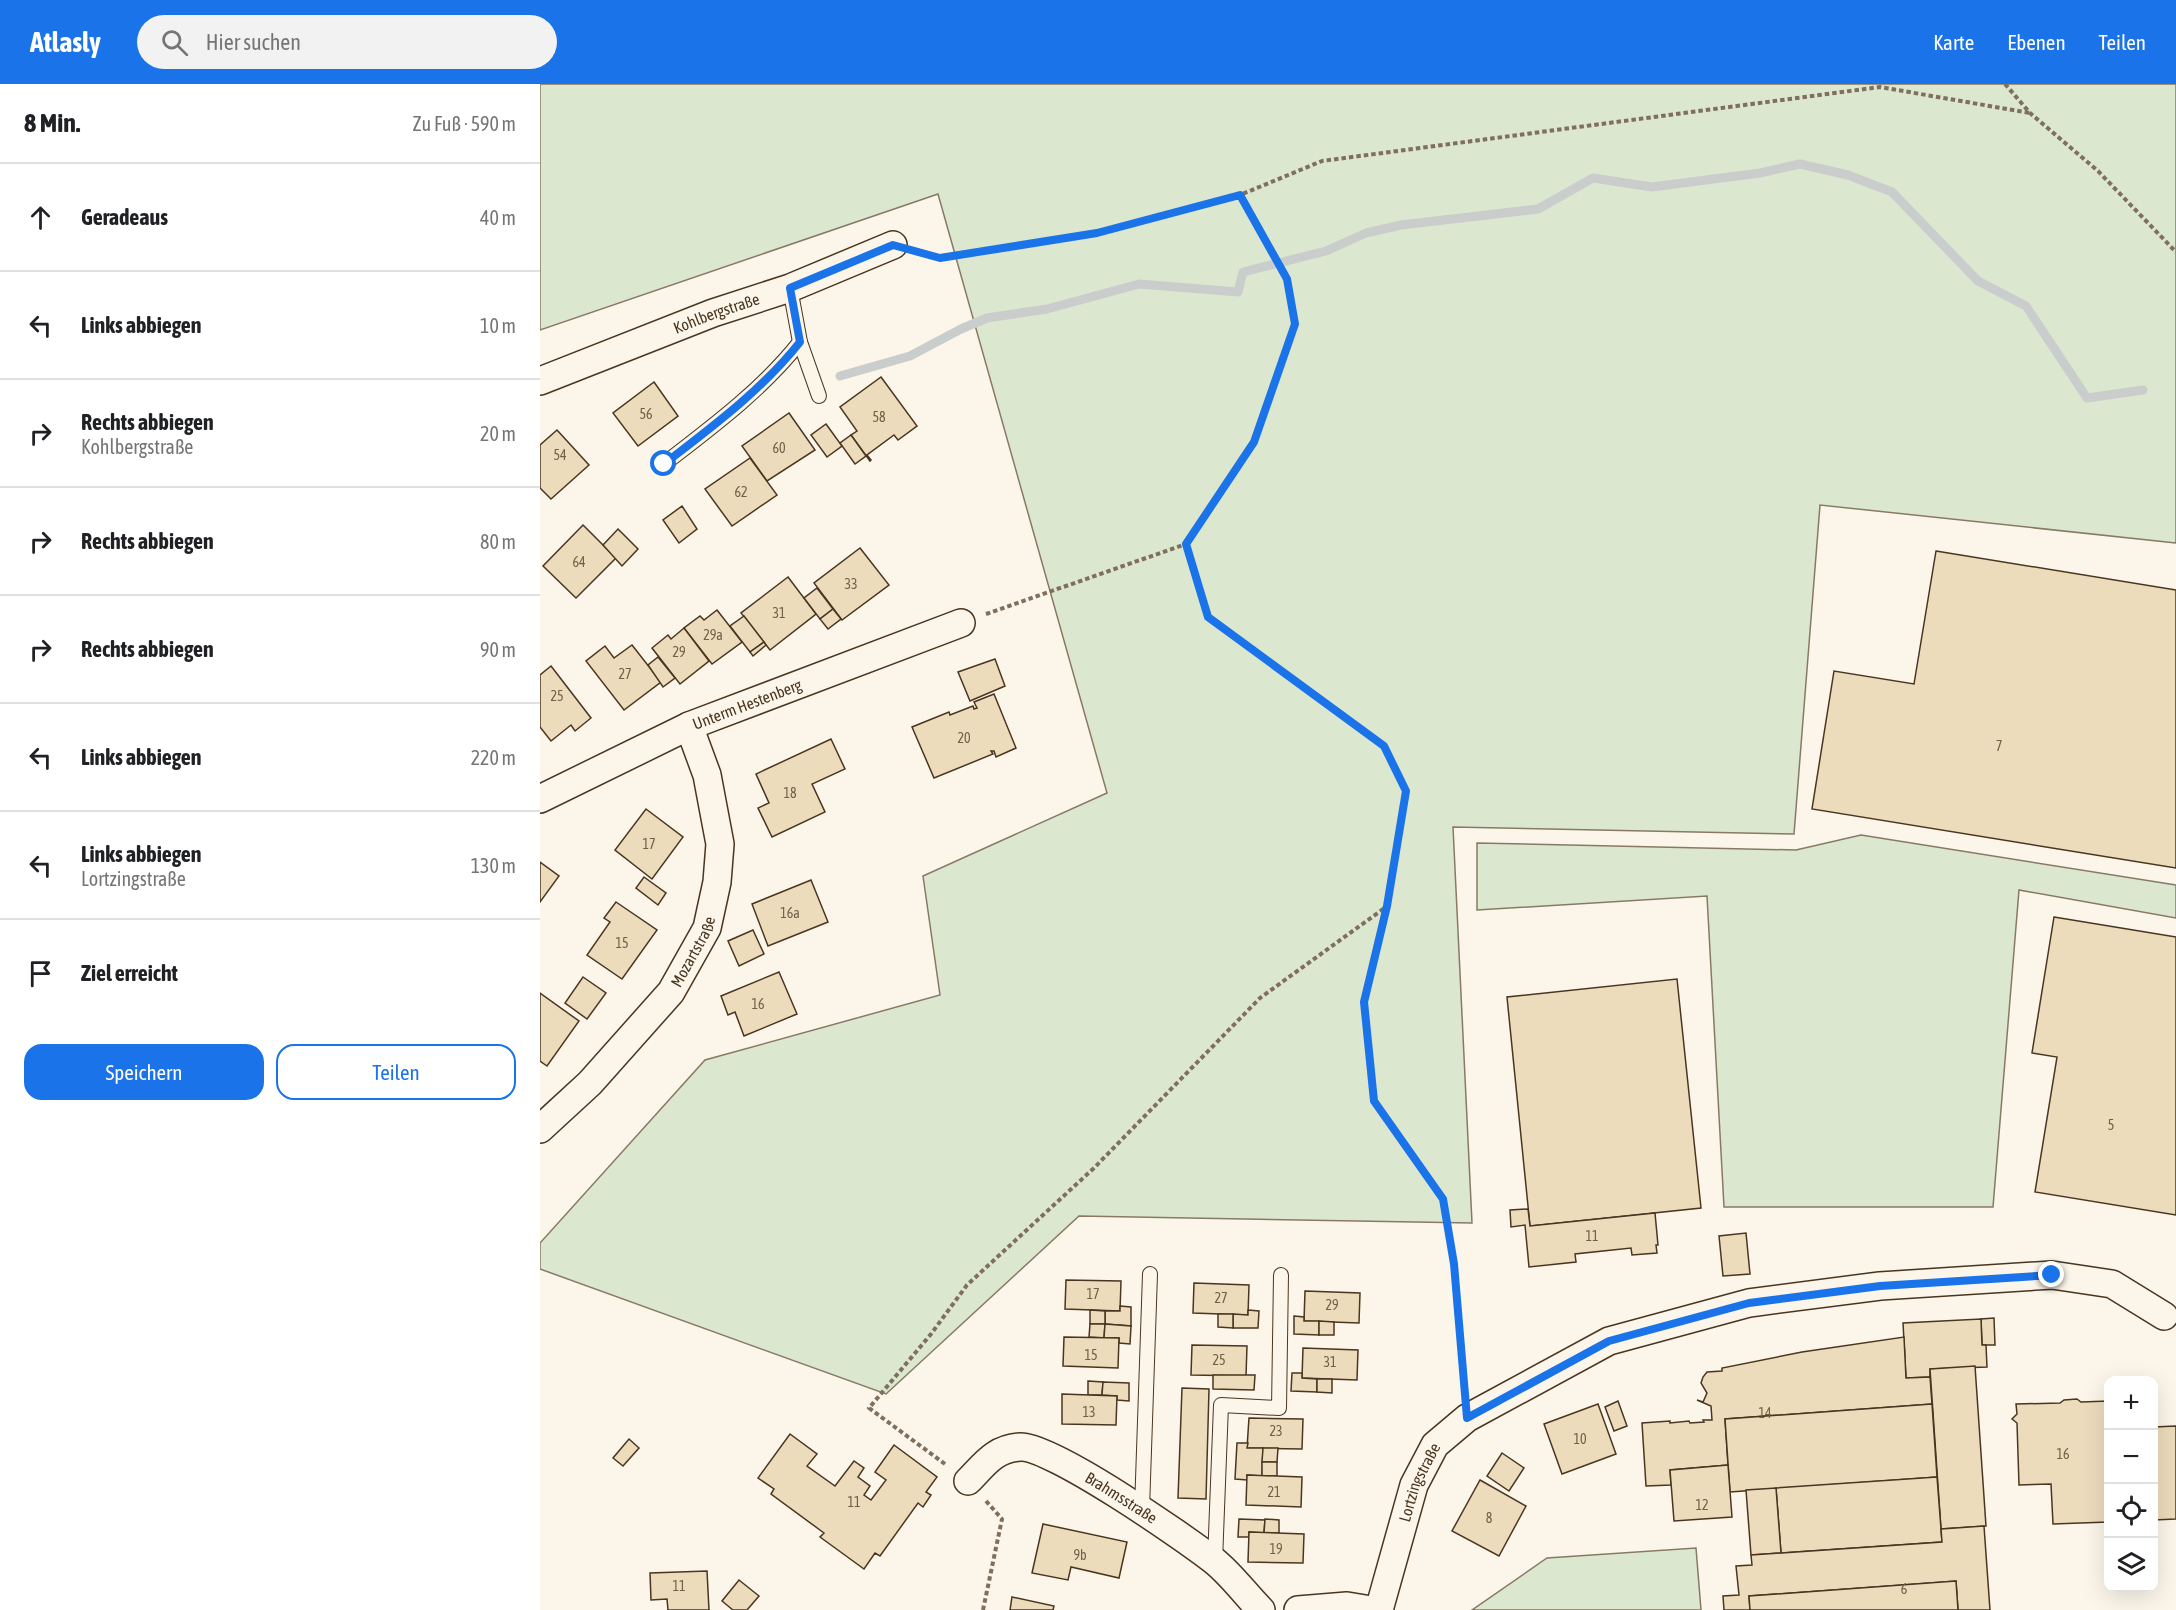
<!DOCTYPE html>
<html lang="de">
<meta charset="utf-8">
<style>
:root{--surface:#fff;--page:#f2f2f2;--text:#202124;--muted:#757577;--line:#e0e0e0;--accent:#1a73e8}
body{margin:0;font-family:"Asap Condensed",sans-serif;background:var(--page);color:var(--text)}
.controls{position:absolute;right:18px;bottom:18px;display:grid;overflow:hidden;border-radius:12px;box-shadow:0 6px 24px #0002}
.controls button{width:54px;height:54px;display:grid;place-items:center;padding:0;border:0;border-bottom:2px solid var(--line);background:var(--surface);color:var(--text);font:30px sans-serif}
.stop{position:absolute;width:18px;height:18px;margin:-14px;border:4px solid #1a73e8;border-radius:50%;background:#fff}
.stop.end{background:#1a73e8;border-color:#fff;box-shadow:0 2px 6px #0008}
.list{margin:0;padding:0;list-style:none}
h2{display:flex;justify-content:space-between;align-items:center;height:78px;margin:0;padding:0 24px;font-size:26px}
h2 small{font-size:20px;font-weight:400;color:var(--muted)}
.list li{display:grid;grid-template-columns:39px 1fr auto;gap:18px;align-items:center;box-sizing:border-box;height:108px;padding:0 24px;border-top:2px solid var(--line)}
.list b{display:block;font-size:22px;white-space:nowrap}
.list p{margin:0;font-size:20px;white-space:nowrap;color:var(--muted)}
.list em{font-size:20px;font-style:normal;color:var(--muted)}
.actions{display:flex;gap:12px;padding:18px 24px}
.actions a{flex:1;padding:14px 0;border:2px solid var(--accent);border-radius:18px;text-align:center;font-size:21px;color:var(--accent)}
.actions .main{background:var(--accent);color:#fff}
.icon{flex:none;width:33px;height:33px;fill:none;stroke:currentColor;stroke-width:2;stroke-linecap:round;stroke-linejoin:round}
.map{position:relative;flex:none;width:1636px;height:1526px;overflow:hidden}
header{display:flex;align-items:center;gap:36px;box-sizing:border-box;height:84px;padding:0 30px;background:var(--accent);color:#fff}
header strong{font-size:28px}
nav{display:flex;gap:33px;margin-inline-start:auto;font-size:21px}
.search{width:420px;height:54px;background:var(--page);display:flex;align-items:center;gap:15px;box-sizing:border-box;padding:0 21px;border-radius:33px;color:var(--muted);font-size:22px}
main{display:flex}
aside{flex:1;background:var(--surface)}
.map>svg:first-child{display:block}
</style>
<header>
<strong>Atlasly</strong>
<div class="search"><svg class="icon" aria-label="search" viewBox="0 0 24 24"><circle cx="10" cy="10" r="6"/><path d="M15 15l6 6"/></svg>Hier suchen</div>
<nav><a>Karte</a><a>Ebenen</a><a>Teilen</a></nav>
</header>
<main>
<aside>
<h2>8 Min.<small>Zu Fuß · 590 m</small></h2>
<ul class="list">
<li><svg class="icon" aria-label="ahead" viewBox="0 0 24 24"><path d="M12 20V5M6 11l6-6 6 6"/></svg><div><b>Geradeaus</b></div><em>40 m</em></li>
<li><svg class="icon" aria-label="left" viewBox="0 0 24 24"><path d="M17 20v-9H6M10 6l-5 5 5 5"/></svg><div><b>Links abbiegen</b></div><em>10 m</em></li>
<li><svg class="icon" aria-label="right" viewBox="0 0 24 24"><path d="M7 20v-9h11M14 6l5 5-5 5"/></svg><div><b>Rechts abbiegen</b><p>Kohlbergstraße</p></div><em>20 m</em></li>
<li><svg class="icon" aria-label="right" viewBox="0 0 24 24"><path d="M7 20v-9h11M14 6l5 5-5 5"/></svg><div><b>Rechts abbiegen</b></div><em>80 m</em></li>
<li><svg class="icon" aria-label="right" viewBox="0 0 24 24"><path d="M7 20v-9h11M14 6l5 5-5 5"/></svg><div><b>Rechts abbiegen</b></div><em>90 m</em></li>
<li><svg class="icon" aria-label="left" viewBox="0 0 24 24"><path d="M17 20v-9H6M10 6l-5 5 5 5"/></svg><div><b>Links abbiegen</b></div><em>220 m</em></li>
<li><svg class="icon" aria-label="left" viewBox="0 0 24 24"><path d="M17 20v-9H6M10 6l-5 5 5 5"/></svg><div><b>Links abbiegen</b><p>Lortzingstraße</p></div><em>130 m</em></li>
<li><svg class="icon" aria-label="arrive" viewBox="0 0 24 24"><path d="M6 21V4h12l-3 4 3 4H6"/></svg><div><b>Ziel erreicht</b></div></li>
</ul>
<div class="actions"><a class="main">Speichern</a><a>Teilen</a></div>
</aside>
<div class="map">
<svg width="1636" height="1526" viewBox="0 0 1636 1526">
<rect width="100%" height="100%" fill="#fbf6e9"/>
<g fill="#dce7d0" stroke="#887966" stroke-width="1.5">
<path d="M0,0H1636V459L1280,421L1254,750L913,743L932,1139L539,1132L346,1310L0,1185V1159L165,976L400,911L383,792L567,709L398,110L0,246Z"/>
<path d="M1321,751L1636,801V834L1479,806L1453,1123H1184L1167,812L937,826V759L1256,766Z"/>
<path d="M1156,1464L1161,1526H932L1007,1474Z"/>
</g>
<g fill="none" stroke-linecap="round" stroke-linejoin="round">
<path stroke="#c9cecd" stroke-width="9" d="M300,292L370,272L421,245L447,234L507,225L599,200L698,208L703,188L786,167L826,149L861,141L998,125L1053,94L1112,103L1220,89L1260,80L1308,91L1352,108L1438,197L1486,222L1547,314L1603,306"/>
</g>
<g fill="#ecdcbc" stroke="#4a3520" stroke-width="1.5">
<path d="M341,293L377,342L358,356L354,351L327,371L331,376L330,377L311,351L317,347L300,323Z"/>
<path d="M114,298L138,332L98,362L73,329Z"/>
<path d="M249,329L275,366L227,397L202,362Z"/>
<path d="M286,340L302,362L287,373L271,351Z"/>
<path d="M17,346L49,381L11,415L0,404V361Z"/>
<path d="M311,351L326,372L315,380L300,359Z"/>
<path d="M210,374L237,411L192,442L165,405Z"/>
<path d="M142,422L157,445L139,459L123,436Z"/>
<path d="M43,441L76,474L36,514L3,482Z"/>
<path d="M78,445L98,465L82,482L63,461Z"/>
<path d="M320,464L349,501L302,536L274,499Z"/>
<path d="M1396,467L1636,506V784L1272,725L1294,587L1374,600Z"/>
<path d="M248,493L276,530L230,566L201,529Z"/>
<path d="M277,504L293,525L280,535L264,514Z"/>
<path d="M293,525L301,535L288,545L280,535Z"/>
<path d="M177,526L202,558L172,580L144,544L160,532L164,536Z"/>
<path d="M204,532L224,558L210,568L190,542Z"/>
<path d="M144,544L169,577L140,600L112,564L128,551L131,555Z"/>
<path d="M224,558L226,561L213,572L210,568Z"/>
<path d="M92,561L121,598L84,626L46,577L65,562L74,574Z"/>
<path d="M118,573L135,594L123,603L108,581Z"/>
<path d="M455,575L465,602L430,617L418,588Z"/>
<path d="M11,582L51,634L35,647L31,641L11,657L0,643V591Z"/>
<path d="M454,610L476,664L456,673L454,667H451L453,670L394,694L372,643L409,628L410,631L433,622L434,625L437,624L434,618Z"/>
<path d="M291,655L305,685L272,700L285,728L232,753L218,724L229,719L216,690Z"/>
<path d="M106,725L143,753L112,795L75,766Z"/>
<path d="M0,778L19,792L0,818Z"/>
<path d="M104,793L126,809L118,821L96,804Z"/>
<path d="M271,796L288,838L228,862L212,820Z"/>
<path d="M76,818L117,846L82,895L47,871L70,838L64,834Z"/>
<path d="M1514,833L1636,853V1131L1495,1108L1517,973L1492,969Z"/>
<path d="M213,846L224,870L199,882L188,857Z"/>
<path d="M239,888L257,930L204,952L195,928L188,931L181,912Z"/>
<path d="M43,893L66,909L47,935L25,919Z"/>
<path d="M1137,895L1161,1124L990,1142L967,913Z"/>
<path d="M0,909L39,937L7,982L0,977Z"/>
<path d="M988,1125L990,1142L1115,1129L1118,1161H1116L1117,1169L1092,1171L1091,1164L1035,1170L1036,1178L989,1183L985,1141L971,1143L970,1126Z"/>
<path d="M1206,1149L1210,1190L1183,1192L1179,1152Z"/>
<path d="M526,1196L581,1197L580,1227L525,1225Z"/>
<path d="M654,1199L709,1201L708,1231L653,1229Z"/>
<path d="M765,1207L820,1209L819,1239L764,1237Z"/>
<path d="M580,1222L591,1223V1242L565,1240V1227H580Z"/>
<path d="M550,1226L565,1227V1240H550Z"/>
<path d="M708,1226L719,1227L718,1244H693V1230L708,1231Z"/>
<path d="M678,1230H693V1244L678,1243Z"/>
<path d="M754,1232L764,1233V1237H779V1251L754,1250Z"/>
<path d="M1454,1234L1455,1261H1442L1441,1235Z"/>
<path d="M1441,1235L1442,1261H1446L1447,1283L1390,1285V1293L1366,1294L1363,1239Z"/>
<path d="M779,1237L794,1238V1251H779Z"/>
<path d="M550,1240H565L564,1254L549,1253Z"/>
<path d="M565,1240L591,1242L590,1260L579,1259V1254H564Z"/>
<path d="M524,1253L579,1254L578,1284L523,1282Z"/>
<path d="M1364,1253L1366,1294L1390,1293L1392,1320L1185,1335L1188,1381L1130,1386L1131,1401L1106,1402L1102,1339L1130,1337V1339L1149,1337L1150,1339L1164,1338L1163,1336H1172L1171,1322L1157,1316L1163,1318L1167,1309L1161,1299L1163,1293L1167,1288L1182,1287V1284L1262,1268Z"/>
<path d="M652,1261L707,1262L706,1292L651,1291Z"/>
<path d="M763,1264L818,1266L817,1296L762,1294Z"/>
<path d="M1435,1282L1446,1442L1401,1445L1390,1285Z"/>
<path d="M752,1289H762V1294L777,1295V1308L751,1307Z"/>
<path d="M673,1291H715L714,1306L673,1305Z"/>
<path d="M777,1295H792V1309L777,1308Z"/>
<path d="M548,1297L563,1298L562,1311H548Z"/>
<path d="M563,1298L589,1299V1317L577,1316V1312L562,1311Z"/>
<path d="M642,1304L669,1305L666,1415L638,1414Z"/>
<path d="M522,1310L577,1312L576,1341L522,1340Z"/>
<path d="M1537,1315L1541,1318L1568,1317V1438L1513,1440L1511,1400L1479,1401L1477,1339L1472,1335L1477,1330L1476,1320L1520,1319L1524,1316Z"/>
<path d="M1078,1317L1087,1342L1074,1347L1065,1323Z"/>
<path d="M1058,1320L1076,1370L1022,1390L1004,1340Z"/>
<path d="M1392,1320L1397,1393L1190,1408L1185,1335Z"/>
<path d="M709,1334L763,1335L762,1365L707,1364Z"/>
<path d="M1636,1342V1435L1614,1436V1343Z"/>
<path d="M250,1350L277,1370L267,1382L295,1402L314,1377L324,1384L318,1393L330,1402L324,1411L331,1416L346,1396L335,1388L354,1361L397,1393L386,1408L391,1411L383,1423L378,1419L340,1472L335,1469L324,1485L280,1453L284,1449L231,1410L234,1405L218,1394Z"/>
<path d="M89,1355L99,1364L83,1382L73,1374Z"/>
<path d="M697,1359H708L707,1364H723L722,1392L707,1391V1396L695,1395Z"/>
<path d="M723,1364H738L737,1378H722Z"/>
<path d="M962,1369L984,1384L969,1407L947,1392Z"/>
<rect x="722" y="1378" width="15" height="14"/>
<path d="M1188,1381L1192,1433L1134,1437L1130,1386Z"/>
<path d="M707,1391L762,1393L761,1423L706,1421Z"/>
<path d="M1397,1393L1402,1458L1241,1469L1236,1404Z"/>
<path d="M940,1396L986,1422L959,1472L912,1447Z"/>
<path d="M1236,1404L1241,1469L1211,1471L1206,1406Z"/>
<path d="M699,1435L725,1436L724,1449L709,1448V1453H698Z"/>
<path d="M725,1435L739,1436V1449H724Z"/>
<path d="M503,1440L587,1458L579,1494L531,1483L528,1496L492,1489Z"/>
<path d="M1444,1442L1450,1526H1418L1416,1497L1209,1512L1210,1526H1184L1183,1512L1199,1511L1196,1482L1212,1481L1211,1471L1402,1458L1401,1445Z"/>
<path d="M709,1448L764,1450L763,1479L708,1478Z"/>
<path d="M167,1487L169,1526H128L127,1515L111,1516L110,1489Z"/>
<path d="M199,1496L219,1512L207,1526H193L182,1517Z"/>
<path d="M1416,1497L1418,1526H1210L1209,1512Z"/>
<path d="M472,1513L514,1522L513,1526H470Z"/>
</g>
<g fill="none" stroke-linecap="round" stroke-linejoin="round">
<g stroke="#4a3520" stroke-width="16">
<g id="lane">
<path d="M250,204L260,258L279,312"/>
<path d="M124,380C172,343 222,306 260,258"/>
<path d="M602,1425L610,1190"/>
<path d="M675,1477L681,1321L739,1324L741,1191"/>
</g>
</g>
<g stroke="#4a3520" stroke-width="30">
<g id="street">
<path id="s1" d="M0,297L173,229L250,204L353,161"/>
<path id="s2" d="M0,715L149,642L421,539"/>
<path id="s3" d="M0,1045L50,999L131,908L167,844L177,798L180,760L167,691L149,642"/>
<path id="s4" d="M428,1397C445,1380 454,1365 480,1363C509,1360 645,1454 673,1476C691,1490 705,1510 721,1526"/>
<path d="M758,1526L807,1522L831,1526"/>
<path id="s5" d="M839,1526L874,1401L895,1361L927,1334L1069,1257L1209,1219L1340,1202L1512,1191L1572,1200L1624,1232"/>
</g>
</g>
<g stroke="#7f6f5c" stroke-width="4" stroke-dasharray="4.5 3" stroke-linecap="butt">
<path d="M1465,0L1490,29L1558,87L1636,168"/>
<path d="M700,111L747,195L755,240L714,358L646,460L668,533L844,662L866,707L847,822L824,918L834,1017L903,1115L914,1180L925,1304"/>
<path d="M381,169L400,174L557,149L700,111L782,77L1340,3L1490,29"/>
<path d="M446,530L646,460"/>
<path d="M405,1380L329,1324L391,1250L427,1201L554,1084L720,914L846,823"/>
<path d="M443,1526L462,1435L446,1417"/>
</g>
<use href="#lane" stroke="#fbf6e9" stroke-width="14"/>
<use href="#street" stroke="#fbf6e9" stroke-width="27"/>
</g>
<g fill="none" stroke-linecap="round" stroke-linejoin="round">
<path stroke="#1a73e8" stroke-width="8" d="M124,380C172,343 222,306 260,258L250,204L353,161L400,174L557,149L700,111L747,195L755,240L714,358L646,460L668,533L844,662L866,707L847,822L824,918L834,1017L903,1115L914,1180L927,1334L1069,1257L1209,1219L1340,1202L1512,1191"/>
</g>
<g text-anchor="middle" stroke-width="4.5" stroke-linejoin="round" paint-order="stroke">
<g font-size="14" fill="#725f47">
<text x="106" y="335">56</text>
<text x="339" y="338">58</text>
<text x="239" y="369">60</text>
<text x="20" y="376">54</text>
<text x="201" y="413">62</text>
<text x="39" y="483">64</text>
<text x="311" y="505">33</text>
<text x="239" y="534">31</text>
<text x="173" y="556">29a</text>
<text x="139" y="573">29</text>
<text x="85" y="595">27</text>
<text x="17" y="617">25</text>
<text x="424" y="659">20</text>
<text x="1459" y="667">7</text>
<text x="250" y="714">18</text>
<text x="109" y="765">17</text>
<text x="250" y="834">16a</text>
<text x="82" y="864">15</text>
<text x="218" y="925">16</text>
<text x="1571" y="1046">5</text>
<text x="1052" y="1157">11</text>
<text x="553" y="1215">17</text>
<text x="681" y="1219">27</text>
<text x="792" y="1226">29</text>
<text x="551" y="1276">15</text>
<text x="679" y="1281">25</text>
<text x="790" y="1283">31</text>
<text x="549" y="1333">13</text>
<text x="1225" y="1334">14</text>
<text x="736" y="1352">23</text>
<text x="1040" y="1360">10</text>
<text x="1523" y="1375">16</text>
<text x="734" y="1413">21</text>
<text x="314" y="1423">11</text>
<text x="1162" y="1426">12</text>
<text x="949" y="1439">8</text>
<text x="736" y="1470">19</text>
<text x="540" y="1476">9b</text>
<text x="139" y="1507">11</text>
<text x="1364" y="1510">6</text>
</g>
<g font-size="16" fill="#4a3520" stroke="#fbf6e9">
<text dy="6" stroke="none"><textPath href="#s1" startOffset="189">Kohlbergstraße</textPath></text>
<text dy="6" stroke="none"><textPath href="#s2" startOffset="228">Unterm Hestenberg</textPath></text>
<text dy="6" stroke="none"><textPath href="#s3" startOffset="236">Mozartstraße</textPath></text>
<text dy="6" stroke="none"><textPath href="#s5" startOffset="134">Lortzingstraße</textPath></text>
<text dy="6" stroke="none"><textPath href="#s4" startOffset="178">Brahmsstraße</textPath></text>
</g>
</g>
</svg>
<div class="controls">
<button>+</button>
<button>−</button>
<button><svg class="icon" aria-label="locate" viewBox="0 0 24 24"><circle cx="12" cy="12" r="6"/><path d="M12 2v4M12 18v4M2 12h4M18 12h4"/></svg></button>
<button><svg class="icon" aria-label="layers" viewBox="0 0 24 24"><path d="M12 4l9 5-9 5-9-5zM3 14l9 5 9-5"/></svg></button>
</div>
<div class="stop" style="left:124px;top:380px"></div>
<div class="stop end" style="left:1512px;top:1191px"></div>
</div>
</main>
